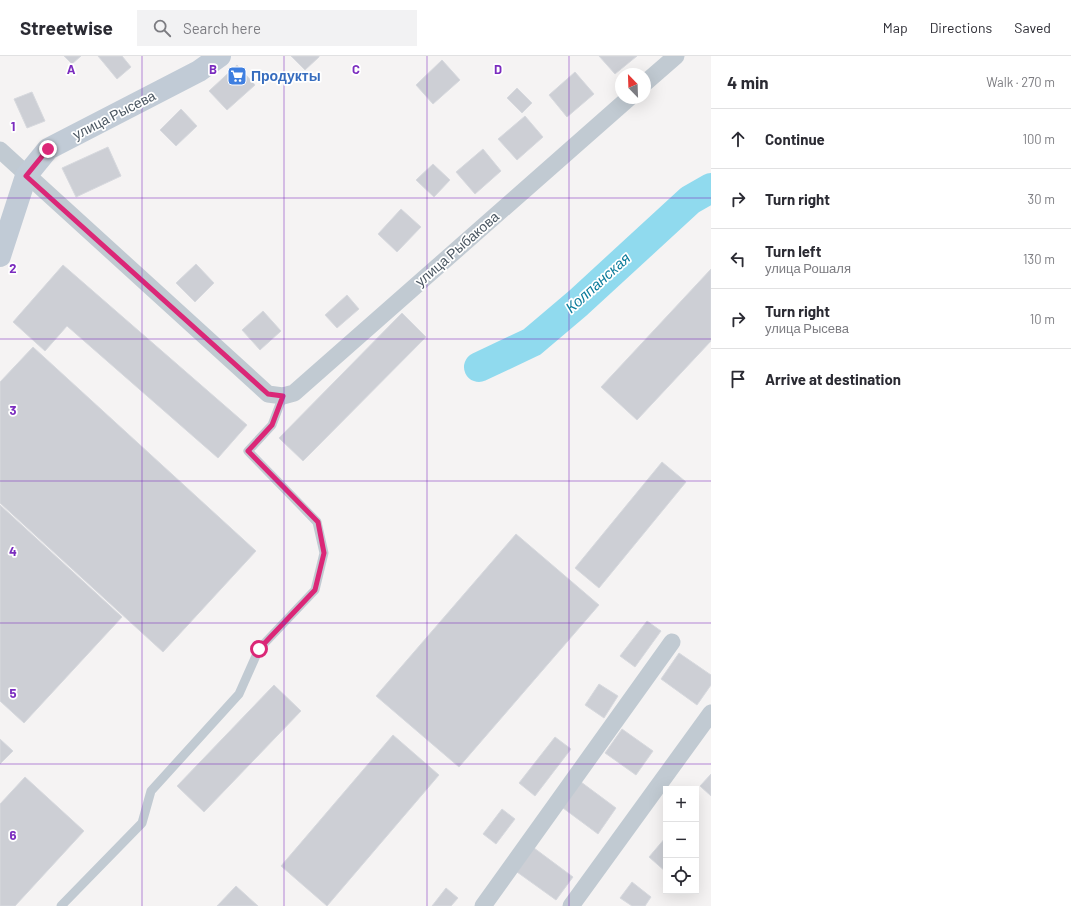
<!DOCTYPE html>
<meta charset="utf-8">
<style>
:root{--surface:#fff;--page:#f2f2f3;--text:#2b2b33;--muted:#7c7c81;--line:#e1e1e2}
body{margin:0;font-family:Barlow,sans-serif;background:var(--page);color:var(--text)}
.controls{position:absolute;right:12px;bottom:12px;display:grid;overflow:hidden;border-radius:0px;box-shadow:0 4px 16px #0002}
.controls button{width:36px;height:36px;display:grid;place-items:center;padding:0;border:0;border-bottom:1px solid var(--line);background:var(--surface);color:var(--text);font:20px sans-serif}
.compass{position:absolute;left:615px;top:12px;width:36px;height:36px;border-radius:50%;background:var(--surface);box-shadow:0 4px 16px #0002;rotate:337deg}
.stop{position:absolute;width:12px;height:12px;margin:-9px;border:3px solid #db2777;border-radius:50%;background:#fff}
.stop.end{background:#db2777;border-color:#fff;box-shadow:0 1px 4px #0008}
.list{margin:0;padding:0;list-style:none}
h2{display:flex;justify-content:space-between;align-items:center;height:52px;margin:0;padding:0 16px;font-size:17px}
h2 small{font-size:13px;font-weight:400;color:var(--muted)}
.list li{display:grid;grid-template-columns:26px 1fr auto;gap:12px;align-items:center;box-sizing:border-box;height:60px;padding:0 16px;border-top:1px solid var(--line)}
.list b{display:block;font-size:15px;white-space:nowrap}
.list p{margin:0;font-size:13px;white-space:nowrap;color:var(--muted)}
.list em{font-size:13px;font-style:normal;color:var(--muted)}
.icon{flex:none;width:22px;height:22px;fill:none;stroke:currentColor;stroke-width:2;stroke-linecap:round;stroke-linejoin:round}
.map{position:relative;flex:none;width:711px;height:850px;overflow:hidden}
header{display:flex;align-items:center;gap:24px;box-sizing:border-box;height:56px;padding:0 20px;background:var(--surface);border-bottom:1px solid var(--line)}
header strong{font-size:19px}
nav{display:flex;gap:22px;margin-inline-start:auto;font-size:14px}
.search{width:280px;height:36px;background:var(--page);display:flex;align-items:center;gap:10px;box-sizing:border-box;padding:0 14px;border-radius:0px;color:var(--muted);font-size:15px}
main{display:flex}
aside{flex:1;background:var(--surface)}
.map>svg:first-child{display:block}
</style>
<header>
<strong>Streetwise</strong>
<div class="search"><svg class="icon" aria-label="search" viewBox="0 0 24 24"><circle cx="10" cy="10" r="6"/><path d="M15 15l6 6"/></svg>Search here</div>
<nav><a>Map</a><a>Directions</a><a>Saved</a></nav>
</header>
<main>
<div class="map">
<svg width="711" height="850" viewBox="0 0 711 850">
<rect width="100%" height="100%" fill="#f5f3f3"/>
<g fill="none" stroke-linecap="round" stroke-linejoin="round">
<path stroke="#90daee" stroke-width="30" d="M479,311L532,286L578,247L690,144L711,132"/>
</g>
<g fill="#cdcfd5" stroke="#d7d9de">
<path d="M64,0H81L72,8Z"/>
<path d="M98,0H122L131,11L117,23Z"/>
<path d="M291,0H319V1L305,14Z"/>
<path d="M599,0H637L615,18Z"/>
<path d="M442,4L460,24L433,48L416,29Z"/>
<path d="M237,9L255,29L227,54L209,35Z"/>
<path d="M575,16L594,38L567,61L549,39Z"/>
<path d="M517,32L532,47L522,57L507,42Z"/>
<path d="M32,36L45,65L27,72L14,43Z"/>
<path d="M181,53L197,70L176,90L160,74Z"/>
<path d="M525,60L543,81L517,104L498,83Z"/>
<path d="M108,91L121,120L76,141L62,112Z"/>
<path d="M483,93L501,115L475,138L456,116Z"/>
<path d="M433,108L450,124L434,141L416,124Z"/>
<path d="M401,153L421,171L397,196L378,178Z"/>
<path d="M196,208L214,227L195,246L176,227Z"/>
<path d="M63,209L247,369L218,402L67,270L45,295L13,266Z"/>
<path d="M711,213V285L637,364L601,331Z"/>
<path d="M347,239L359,253L337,272L325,259Z"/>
<path d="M263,255L281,275L260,294L242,274Z"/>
<path d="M402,257L426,281L303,405L279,382Z"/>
<path d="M33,291L256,495L163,596L0,447V326Z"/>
<path d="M662,406L686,426L599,532L575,512Z"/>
<path d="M0,449L122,561L24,667L0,645Z"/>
<path d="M516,478L599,549L459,711L376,640Z"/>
<path d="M647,565L661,575L635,611L620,600Z"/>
<path d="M679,597L711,619V629L697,649L661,623Z"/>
<path d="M599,628L618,640L604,662L585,649Z"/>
<path d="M274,629L301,655L204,756L177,730Z"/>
<path d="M622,673L653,695L636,719L605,697Z"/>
<path d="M393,679L439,719L327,850L281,810Z"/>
<path d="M555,681L571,693L535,740L519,727Z"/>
<path d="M0,683L13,695L0,708Z"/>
<path d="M711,718V740L700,730Z"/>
<path d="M25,721L84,775L15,850H0V748Z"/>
<path d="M581,726L616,752L598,778L563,752Z"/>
<path d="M502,753L515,763L496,788L483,778Z"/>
<path d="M666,781V816L649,801Z"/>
<path d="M534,792L573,821L556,844L517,816Z"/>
<path d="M632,826L651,841L645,850H632L620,842Z"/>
<path d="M236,830L258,850H217Z"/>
<path d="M446,832L458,842L451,850H432Z"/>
</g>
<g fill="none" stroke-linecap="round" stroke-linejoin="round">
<path stroke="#c1cad2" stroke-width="9" d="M61,850L142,767L151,735L239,638L259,593L315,534L324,497L317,466L248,395L272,369L283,340"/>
<g stroke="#c1cad2" stroke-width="17">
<path d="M645,27L676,0"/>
<path d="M0,94L268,338L283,340L294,337L629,42"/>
<path d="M483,850L672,586"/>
<path d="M571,850L711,657"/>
</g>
<path stroke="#c1cbd6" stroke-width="22" d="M0,200L26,120L48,93L199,15L220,0"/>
</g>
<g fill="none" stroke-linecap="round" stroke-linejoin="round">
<path stroke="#db2777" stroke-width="5" d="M48,93L26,120L268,338L283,340L272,369L248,395L318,466L324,497L315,534L259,593"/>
</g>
<path fill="none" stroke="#7b2cbf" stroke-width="1" stroke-opacity="0.55" d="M142,0V850M284,0V850M427,0V850M569,0V850M0,142H711M0,283H711M0,425H711M0,567H711M0,708H711"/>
<defs>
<g id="supermarket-square" transform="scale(1)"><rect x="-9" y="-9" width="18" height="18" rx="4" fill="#3f7fe0" stroke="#fff"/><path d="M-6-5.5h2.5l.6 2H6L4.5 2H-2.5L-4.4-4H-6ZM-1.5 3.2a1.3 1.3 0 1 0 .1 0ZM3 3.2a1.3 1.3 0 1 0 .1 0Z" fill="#fff"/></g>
</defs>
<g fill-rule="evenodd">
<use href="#supermarket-square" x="237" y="20"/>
</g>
<g text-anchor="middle" stroke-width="3.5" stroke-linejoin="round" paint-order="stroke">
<g font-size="14" font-weight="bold" fill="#366cbe" stroke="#fff" text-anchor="start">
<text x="251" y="25">Продукты</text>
</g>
<g font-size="14" fill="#4a5661" stroke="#fff">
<text transform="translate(114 59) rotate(-27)" y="5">улица Рысева</text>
<text transform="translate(457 193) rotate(-41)" y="5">улица Рыбакова</text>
</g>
<g font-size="15" font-style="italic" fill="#0c7c9b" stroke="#fff">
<text transform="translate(598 227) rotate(-42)" y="5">Колпанская</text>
</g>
</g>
<g font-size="13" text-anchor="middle" font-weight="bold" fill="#7b2cbf" stroke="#fff" stroke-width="3.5" stroke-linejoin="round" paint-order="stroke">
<text x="71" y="18">A</text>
<text x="213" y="18">B</text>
<text x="356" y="18">C</text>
<text x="498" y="18">D</text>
<text x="13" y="75">1</text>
<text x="13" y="217">2</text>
<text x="13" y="359">3</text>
<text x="13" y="500">4</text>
<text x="13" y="642">5</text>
<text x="13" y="784">6</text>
</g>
</svg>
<div class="controls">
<button>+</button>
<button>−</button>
<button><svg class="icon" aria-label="locate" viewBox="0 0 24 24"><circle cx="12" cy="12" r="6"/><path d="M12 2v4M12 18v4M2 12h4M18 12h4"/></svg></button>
</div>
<svg class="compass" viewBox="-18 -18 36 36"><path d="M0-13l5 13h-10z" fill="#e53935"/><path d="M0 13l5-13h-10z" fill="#7c7c81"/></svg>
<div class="stop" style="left:259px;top:593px"></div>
<div class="stop end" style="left:48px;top:93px"></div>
</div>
<aside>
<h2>4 min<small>Walk · 270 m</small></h2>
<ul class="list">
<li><svg class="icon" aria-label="ahead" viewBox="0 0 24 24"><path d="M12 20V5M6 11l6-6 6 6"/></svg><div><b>Continue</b></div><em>100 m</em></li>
<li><svg class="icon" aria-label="right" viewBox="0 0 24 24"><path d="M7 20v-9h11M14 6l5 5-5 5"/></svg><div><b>Turn right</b></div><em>30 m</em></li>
<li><svg class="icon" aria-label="left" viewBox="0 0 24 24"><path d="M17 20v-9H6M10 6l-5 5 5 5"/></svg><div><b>Turn left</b><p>улица Рошаля</p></div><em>130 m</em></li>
<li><svg class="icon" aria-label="right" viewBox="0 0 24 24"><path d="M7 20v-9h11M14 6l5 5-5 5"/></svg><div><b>Turn right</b><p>улица Рысева</p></div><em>10 m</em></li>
<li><svg class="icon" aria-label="arrive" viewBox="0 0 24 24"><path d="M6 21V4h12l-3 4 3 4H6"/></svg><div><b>Arrive at destination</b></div></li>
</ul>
</aside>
</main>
